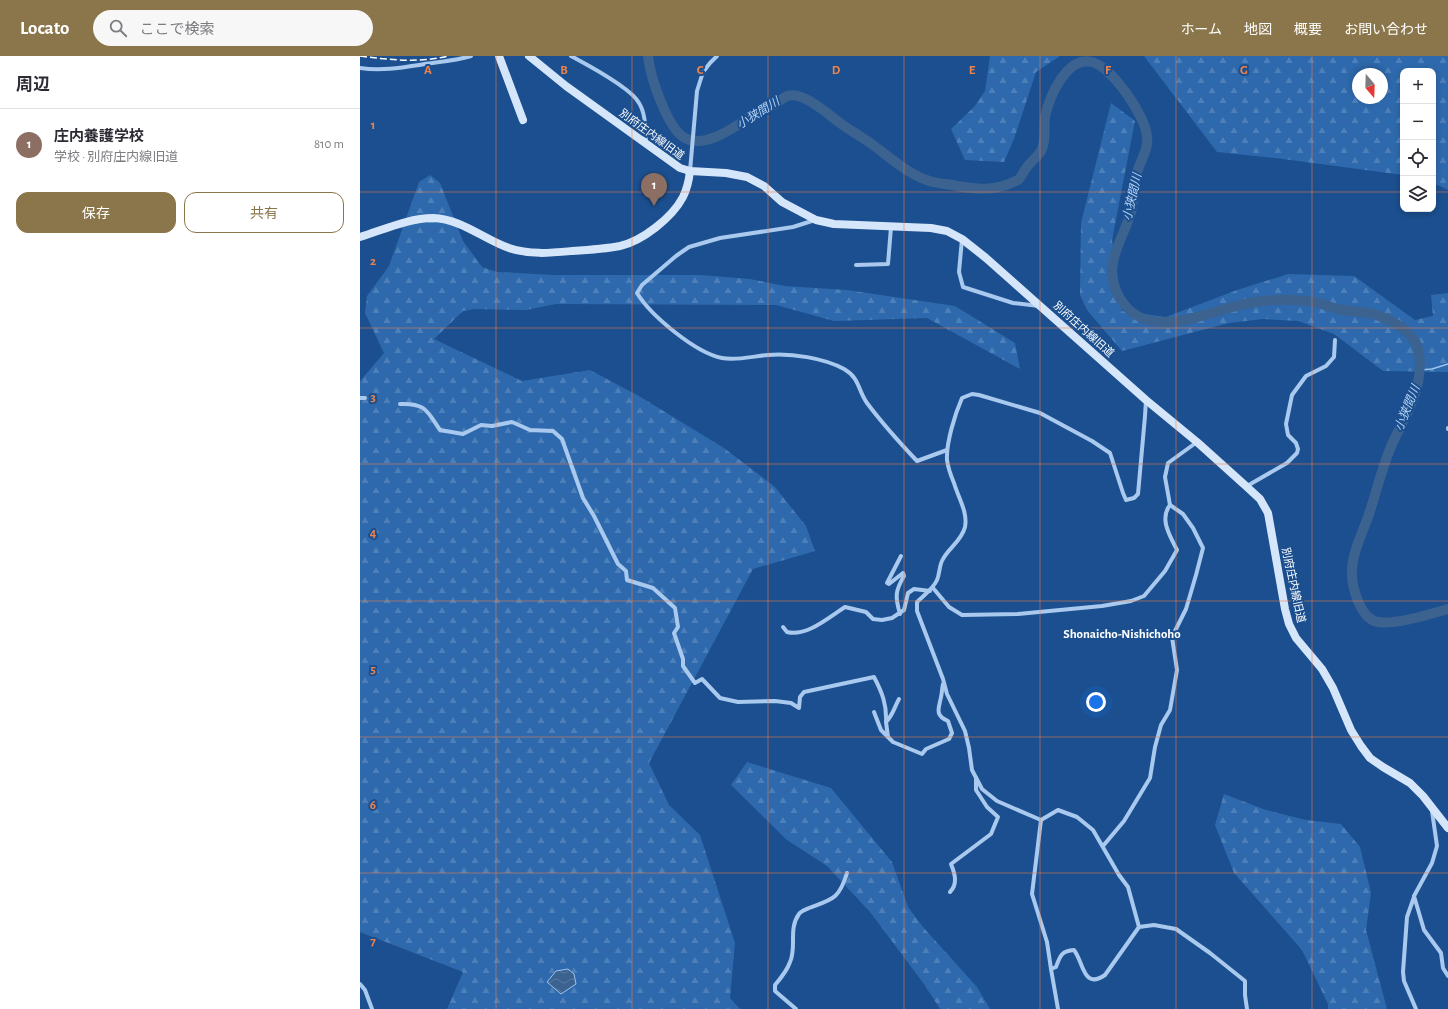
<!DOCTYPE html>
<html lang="ja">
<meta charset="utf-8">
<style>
:root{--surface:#fff;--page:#f7f7f7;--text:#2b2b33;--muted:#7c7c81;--line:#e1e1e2;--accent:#8a764a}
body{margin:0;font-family:"Alegreya Sans","Noto Sans JP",sans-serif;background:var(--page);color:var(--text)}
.controls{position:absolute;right:12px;top:12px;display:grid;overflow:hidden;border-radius:8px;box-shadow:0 2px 6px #0003}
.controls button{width:36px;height:36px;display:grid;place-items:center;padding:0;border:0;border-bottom:1px solid var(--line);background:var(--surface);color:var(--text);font:20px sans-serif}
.compass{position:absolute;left:992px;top:12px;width:36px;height:36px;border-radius:50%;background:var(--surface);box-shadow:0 2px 6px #0003;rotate:161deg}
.you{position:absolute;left:736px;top:646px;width:14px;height:14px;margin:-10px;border:3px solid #fff;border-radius:50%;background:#1a73e8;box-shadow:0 0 0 6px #1a73e833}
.badge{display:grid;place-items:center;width:26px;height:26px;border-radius:50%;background:var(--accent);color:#fff;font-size:13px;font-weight:700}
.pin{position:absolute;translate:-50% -33px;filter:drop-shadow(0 1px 2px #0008)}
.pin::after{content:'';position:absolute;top:21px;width:14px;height:12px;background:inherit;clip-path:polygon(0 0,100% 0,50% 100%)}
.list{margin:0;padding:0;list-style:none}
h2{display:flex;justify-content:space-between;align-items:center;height:52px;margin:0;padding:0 16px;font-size:17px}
h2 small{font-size:13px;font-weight:400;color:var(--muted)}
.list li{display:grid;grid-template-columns:26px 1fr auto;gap:12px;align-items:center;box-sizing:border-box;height:72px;padding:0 16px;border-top:1px solid var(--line)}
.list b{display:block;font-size:15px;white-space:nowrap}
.list p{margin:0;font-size:13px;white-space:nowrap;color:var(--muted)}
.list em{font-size:13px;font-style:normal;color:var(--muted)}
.actions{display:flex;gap:8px;padding:12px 16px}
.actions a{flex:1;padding:9px 0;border:1px solid var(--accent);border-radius:12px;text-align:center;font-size:14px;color:var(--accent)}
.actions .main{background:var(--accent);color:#fff}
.icon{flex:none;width:22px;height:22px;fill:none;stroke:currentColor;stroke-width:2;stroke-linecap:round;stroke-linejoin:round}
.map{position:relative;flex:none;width:1088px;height:953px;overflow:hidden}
header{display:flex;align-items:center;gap:24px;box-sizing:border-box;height:56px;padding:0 20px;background:var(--accent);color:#fff}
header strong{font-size:19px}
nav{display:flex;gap:22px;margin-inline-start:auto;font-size:14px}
.search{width:280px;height:36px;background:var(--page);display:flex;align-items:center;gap:10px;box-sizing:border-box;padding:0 14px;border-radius:22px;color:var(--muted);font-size:15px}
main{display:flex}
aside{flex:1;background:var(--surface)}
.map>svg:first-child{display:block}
</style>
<header>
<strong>Locato</strong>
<div class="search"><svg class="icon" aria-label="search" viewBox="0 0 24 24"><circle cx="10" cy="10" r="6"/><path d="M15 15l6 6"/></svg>ここで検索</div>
<nav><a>ホーム</a><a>地図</a><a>概要</a><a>お問い合わせ</a></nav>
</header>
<main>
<aside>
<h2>周辺<small></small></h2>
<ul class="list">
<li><span class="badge" style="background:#8d6e63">1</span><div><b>庄内養護学校</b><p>学校 · 別府庄内線旧道</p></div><em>810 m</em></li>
</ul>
<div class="actions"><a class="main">保存</a><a>共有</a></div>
</aside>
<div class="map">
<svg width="1088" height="953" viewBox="0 0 1088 953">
<defs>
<pattern id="forest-firs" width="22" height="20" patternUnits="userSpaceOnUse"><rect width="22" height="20" fill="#2e69ad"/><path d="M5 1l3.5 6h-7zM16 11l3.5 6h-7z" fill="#4d80b9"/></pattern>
<pattern id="water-waves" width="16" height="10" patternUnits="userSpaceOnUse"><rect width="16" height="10" fill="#3c6290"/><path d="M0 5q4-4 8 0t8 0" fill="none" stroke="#597aa1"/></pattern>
</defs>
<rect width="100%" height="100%" fill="#1b4f8f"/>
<g fill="url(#forest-firs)" fill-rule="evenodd">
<path d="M630,0H700L676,16L654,83L644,106L605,104L591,73L614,51L625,35Z"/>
<path d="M784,0H1088V134L1073,127V15H1043V119L923,103L857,96ZM998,18H1022V42H998Z"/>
<path d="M751,47L775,65L752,184L762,255L806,261L877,234L928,218L994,220L1055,264L1073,260L1071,239L1088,237V316L1023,315L974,278L938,265L903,263L869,267L762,295L727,254L720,239L721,167Z"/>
<path d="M70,119L80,127L103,185L122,211L137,216L194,219H341L390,223L425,230L487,234L595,250L655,287L660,313L567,262L474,265L416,249L196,248L166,254L114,253L103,255L74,283L162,325L230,314L279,340L364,392L415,431L446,470L455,495L393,513L289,707L309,749L340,779L375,887L370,942L380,953H87L103,916L0,876V325L24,297L5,257L7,240L29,210L59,126Z"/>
<path d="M387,706L471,732L532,806L548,851L563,871L617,931L630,953H580L564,928L510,856L467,810L427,784L371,729Z"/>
<path d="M864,738L906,754L946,764L981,768L1000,791L1011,837L1006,874L1027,953H968V948L942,894L874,817L855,769Z"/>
</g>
<path fill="url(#water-waves)" stroke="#9cc4f0" d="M208,913L214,918L216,928L201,938L187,926L196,915Z"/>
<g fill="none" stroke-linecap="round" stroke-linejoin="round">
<path stroke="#9cc4f0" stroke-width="1.5" d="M1060,314L1072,313L1088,308"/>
<path stroke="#3c6290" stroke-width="10" d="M288,0C290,20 308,76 327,83C352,93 385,62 405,52C408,51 410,50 413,49C424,43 426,36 441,41C455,46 468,58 480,67C491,75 502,81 513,89C532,103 550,120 573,126C581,128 589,128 597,130C615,133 634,135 651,127C654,126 656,125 658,124C662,121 664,114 667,111C671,105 679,100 682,93C686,84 684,71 685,61C689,42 706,0 732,6C752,11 785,59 787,80C789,94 780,104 777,117C774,130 774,144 771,156C764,181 745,205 755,232C761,247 772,260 788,264C824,273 861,250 896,246C916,243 939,243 959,247C967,249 974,253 982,254C992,256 1003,255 1013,258C1031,263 1056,276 1059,297C1061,312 1059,328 1053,343C1047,360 1037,376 1030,393C1021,415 1016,438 1008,461C1002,478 993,495 992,513C991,530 1000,563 1018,566C1036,569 1070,558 1088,553"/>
<g stroke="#a9c9ee" stroke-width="4">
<path d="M211,0C226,8 272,33 279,47C286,58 285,73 286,86"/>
<path d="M0,12C20,15 40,12 59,9C77,6 94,5 111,0"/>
<path d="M330,115L337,35L343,16L350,7L357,0"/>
<path d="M455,164L433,171L360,182L329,191L316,200L282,229L277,237C291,260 336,297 362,302C377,305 393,300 408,299C431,297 464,302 484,313C500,322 498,335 507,347C522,367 539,386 557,405L587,394"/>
<path d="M602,183L599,216L603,231L653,247L679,250"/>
<path d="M496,209L528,208L531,171"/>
<path d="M0,342H5"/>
<path d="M40,348C66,347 67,355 80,374L103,378L121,369L132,370L152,366L170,374L193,375L202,383L223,442L234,460L258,508L266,515L267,524L293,532L315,552L318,571L314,577L323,603V610L335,627L342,623L360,642L378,646L415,645L431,647L439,652L440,641L444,636L514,621C522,636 527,649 526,666"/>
<path d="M1088,373V372"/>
<path d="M887,430L927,407L937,397L938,393L936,387L928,379L926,368L932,339L946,320L966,310L974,301L975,284"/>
<path d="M573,532L589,551L602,559L658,558L742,550L771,545L784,540L805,515L817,494C810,480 799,463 810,449L805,421L808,407L837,386"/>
<path d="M540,558C535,541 535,535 544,520L543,517L529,528L527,527L541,500"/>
<path d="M423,571L427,576C447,581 469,561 485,551L506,556L513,563L522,564L532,562L544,554L548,537L554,533L570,535"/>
<path d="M514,656L521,674L533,686L562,698L566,693L589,683L592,677L588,665C574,659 579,652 581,641C582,637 582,632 583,628"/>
<path d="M528,681L526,666C533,659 534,652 539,643"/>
<path d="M1072,755L1077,790L1072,807L1054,840L1064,874L1081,897L1083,912L1088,920"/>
<path d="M681,764L637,745L622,733L612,714L609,692L605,675L587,638L583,623L557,555V546C564,539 573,533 577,524C580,517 579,509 583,503C589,492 602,484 605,471C608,456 598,441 594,427C591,420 588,411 587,404C586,387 595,358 602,342L612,338L619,339L680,357L732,385L750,397L763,437L766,444L774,442L778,438L785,360L786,344"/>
<path d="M681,764L672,838L687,886L691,913L698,953"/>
<path d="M681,764L698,754L717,761L733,774L759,819L768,831L779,871"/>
<path d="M743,790L764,765L790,722L795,691L801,669L810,654L817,614L812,581L826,553L836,519L843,492L833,472L823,458L810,449"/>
<path d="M590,836C598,828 595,818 591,808L631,778L638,761L627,751L616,734V722"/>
<path d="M1054,841L1047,861L1043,916L1044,925L1056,953"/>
<path d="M691,913L696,911C700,900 701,895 714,894C724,907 723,934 745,919L779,871L794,869L816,873L850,897L885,925V939L887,953"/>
<path d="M0,928L5,934L12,953"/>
<path d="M436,953L415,935V929C421,922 427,915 430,906C437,891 428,873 439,858C441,855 445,854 449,852C473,843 479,843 487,817"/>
</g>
<g stroke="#d6e6fa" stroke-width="8">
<path d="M139,0L163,64"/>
<path d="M169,0L206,30L320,112L330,115L366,117L387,121L404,130L422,146L456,164L474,168L571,172L587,175L602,183L626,202L786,344L837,386L887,431L900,443L908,457L925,553L929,568L936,582L962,613L973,632L991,674L1001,690L1010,702L1023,711L1050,727L1063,740L1088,772"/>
<path d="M0,181C23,174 49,162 73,162C102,163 123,183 149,192C170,199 190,197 212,195C228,194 244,193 260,190C282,185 312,162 323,141C327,133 329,124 330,115"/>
</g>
<path stroke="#fff" stroke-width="1.5" stroke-dasharray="7 3" stroke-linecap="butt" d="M0,0C30,4 59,7 89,0"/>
</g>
<path fill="none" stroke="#ee8249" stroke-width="1" stroke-opacity="0.55" d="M136,0V953M272,0V953M408,0V953M544,0V953M680,0V953M816,0V953M952,0V953M0,136H1043M1073,136H1088M0,272H1088M0,408H1088M0,545H1088M0,681H1088M0,817H1088"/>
<g text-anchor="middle" stroke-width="4" stroke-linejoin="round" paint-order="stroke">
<g font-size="11" fill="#fff" stroke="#1b4f8f">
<text transform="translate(292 78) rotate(36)" y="4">別府庄内線旧道</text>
<text transform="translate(724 273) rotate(42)" y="4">別府庄内線旧道</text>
<text transform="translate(934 529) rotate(78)" y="4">別府庄内線旧道</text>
</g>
<g font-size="12" font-style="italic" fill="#b5d3f5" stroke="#1b4f8f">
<text transform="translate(398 57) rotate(-32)" y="4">小狭間川</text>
<text transform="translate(772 141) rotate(-77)" y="4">小狭間川</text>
<text transform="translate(1047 352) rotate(-68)" y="4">小狭間川</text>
</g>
<g font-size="13" font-weight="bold" fill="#fff" stroke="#1b4f8f">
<text x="762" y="582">Shonaicho-Nishichoho</text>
</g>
</g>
<g font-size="13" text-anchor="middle" font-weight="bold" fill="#ee8249" stroke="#1b4f8f" stroke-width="4" stroke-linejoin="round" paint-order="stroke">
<text x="68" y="18">A</text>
<text x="204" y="18">B</text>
<text x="340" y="18">C</text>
<text x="476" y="18">D</text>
<text x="612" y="18">E</text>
<text x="748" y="18">F</text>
<text x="884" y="18">G</text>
<text x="13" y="73">1</text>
<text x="13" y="209">2</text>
<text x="13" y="345">3</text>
<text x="13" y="481">4</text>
<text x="13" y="617">5</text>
<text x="13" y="753">6</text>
<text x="13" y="889">7</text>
</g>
</svg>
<div class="controls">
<button>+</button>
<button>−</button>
<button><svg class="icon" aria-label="locate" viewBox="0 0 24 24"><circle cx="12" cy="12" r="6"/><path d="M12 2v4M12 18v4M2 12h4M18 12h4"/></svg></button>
<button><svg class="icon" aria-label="layers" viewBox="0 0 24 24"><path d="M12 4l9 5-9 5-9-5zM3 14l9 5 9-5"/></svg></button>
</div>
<svg class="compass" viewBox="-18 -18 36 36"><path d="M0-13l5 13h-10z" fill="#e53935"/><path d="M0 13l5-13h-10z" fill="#7c7c81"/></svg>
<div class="you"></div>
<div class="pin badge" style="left:294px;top:150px;background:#8d6e63">1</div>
</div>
</main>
